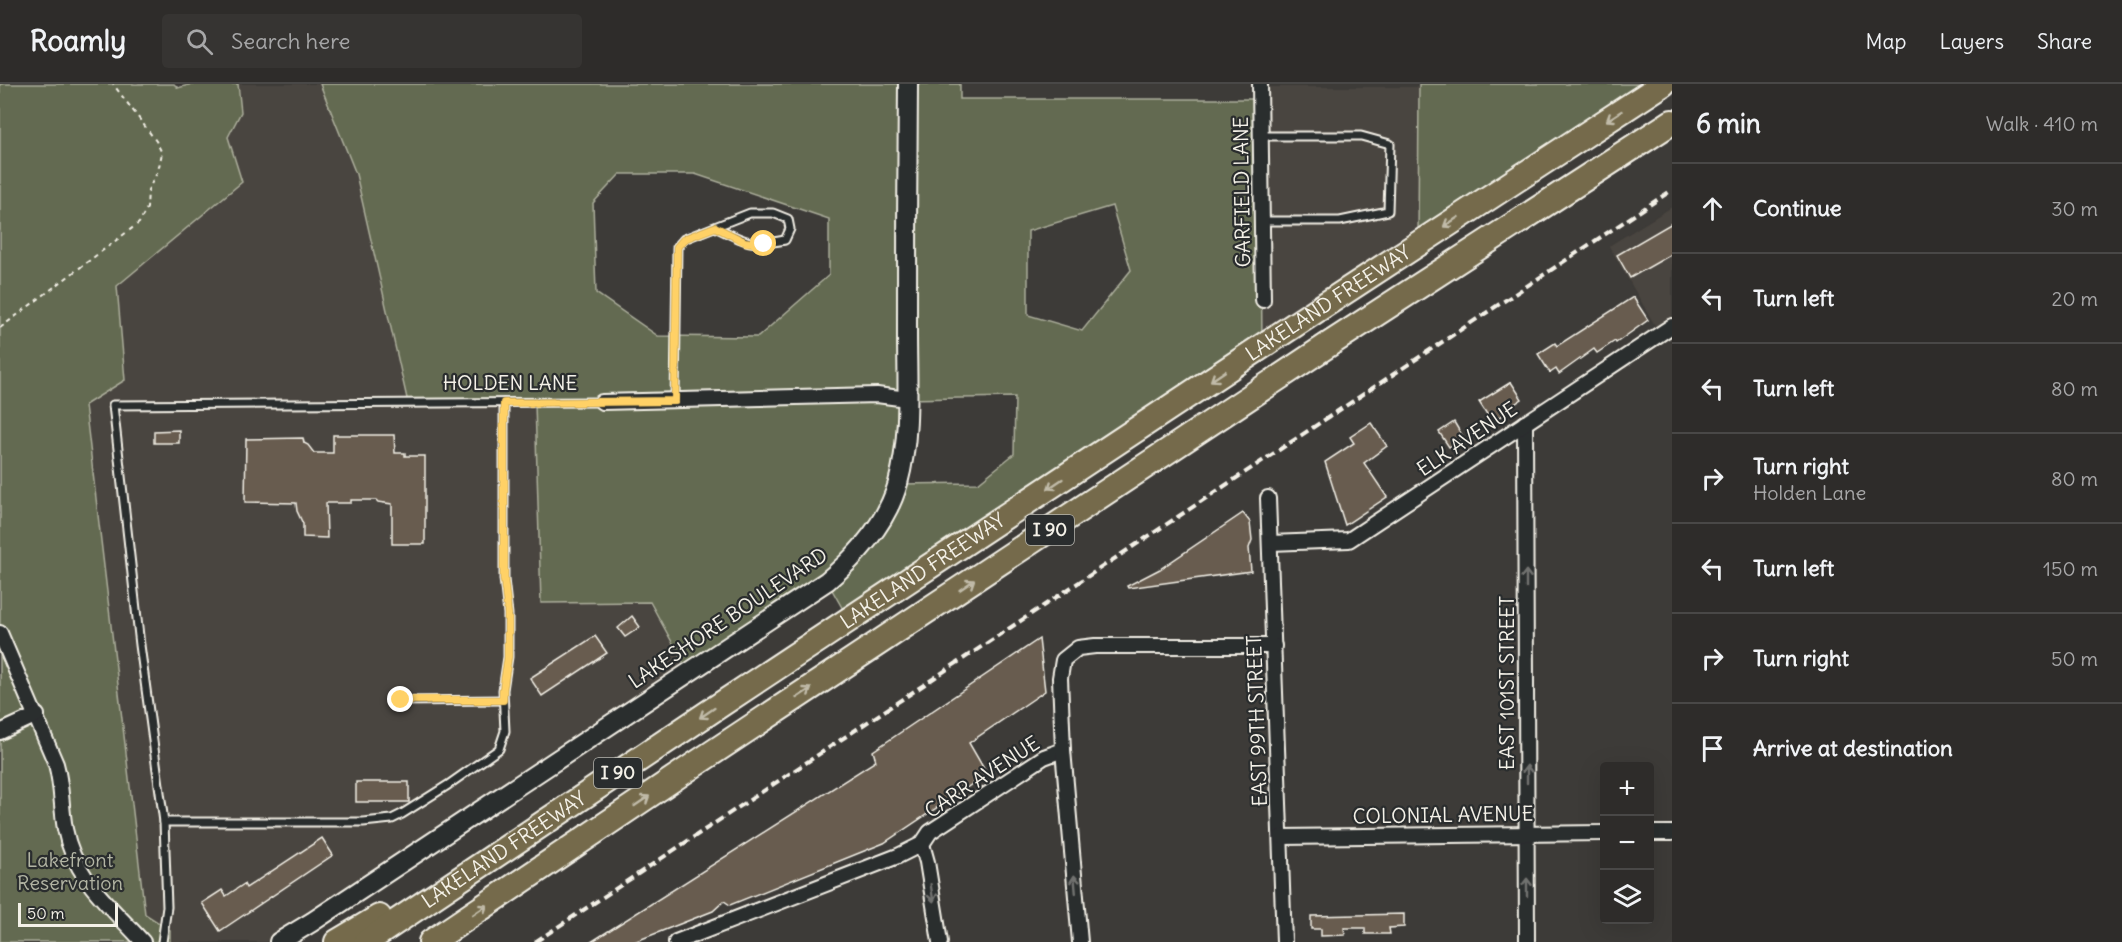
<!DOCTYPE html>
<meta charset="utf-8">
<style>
:root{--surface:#2e2c2a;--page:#363432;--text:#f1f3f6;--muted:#a7a7a8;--line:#494847}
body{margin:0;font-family:Delius,sans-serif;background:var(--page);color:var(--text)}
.controls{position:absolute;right:18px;bottom:18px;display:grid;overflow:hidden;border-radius:6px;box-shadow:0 6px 24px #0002}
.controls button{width:54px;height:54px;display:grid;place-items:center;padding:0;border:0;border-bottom:2px solid var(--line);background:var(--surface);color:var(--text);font:30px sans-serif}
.scale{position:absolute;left:18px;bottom:15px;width:100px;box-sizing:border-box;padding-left:6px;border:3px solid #f4f1e8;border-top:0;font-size:16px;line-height:21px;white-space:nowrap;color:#f4f1e8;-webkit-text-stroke:4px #2a2d2e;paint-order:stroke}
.stop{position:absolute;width:18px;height:18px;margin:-14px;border:4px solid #ffd166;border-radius:50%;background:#fff}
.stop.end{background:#ffd166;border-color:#fff;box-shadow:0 2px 6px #0008}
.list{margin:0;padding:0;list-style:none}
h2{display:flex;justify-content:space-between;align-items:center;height:78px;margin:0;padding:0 24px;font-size:26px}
h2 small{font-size:20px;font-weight:400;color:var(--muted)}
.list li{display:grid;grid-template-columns:39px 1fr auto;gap:18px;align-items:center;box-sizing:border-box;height:90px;padding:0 24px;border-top:2px solid var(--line)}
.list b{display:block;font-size:22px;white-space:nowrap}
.list p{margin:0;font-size:20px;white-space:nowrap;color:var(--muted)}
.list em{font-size:20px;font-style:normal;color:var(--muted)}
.icon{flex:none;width:33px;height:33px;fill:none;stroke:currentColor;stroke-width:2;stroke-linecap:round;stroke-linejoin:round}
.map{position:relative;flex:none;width:1672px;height:858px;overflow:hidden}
header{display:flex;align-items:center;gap:36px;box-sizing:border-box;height:84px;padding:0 30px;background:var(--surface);border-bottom:2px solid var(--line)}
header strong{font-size:28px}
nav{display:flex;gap:33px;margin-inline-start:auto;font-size:21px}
.search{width:420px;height:54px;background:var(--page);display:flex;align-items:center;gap:15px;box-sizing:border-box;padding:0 21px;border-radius:6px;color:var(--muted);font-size:22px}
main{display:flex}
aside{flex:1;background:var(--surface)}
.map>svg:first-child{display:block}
</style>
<header>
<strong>Roamly</strong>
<div class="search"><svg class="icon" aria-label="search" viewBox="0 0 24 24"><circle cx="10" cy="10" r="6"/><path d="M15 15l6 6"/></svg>Search here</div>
<nav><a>Map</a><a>Layers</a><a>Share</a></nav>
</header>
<main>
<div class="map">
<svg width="1672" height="858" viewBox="0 0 1672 858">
<rect width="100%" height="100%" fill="#3d3b38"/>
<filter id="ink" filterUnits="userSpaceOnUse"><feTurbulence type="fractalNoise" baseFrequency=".0167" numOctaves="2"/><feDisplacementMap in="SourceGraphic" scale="12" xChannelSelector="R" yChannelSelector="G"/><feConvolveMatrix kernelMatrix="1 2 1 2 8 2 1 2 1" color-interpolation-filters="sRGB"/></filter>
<g filter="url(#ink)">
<g fill="#4a453f">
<path d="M238,0H320L356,90L408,319H535L689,589L279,858H157L159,839L145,831L85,321L125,295L117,202L242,98L228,53L241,28Z"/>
<path d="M1260,3H1419L1418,160L1262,263Z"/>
<path d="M1672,123V242L1660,250L1609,162Z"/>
</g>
<g fill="#646b51" stroke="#acae9c" stroke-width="1.5" fill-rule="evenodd">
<path d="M0,0H174L178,4L192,0H238L241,28L228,53L242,98L117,202L125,296L85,321L145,830L170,846V858H0Z"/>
<path d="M320,0H960V15H1260L1262,263L849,536L827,497L689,589L650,518L541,519L535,319H408L356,90ZM620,90H695L829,135V191L758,253L658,252L596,209L593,119ZM1112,122L1131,186L1082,247L1028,231V147ZM1015,313L1014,370L978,399L898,400L907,315Z"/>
<path d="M1419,0H1663L1418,160Z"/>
</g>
<g fill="#685c4f" stroke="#f4f1e8" stroke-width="1.5">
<path d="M1672,139V170L1630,194L1617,171Z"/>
<path d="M1633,213L1648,236L1616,259L1615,257L1597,269L1594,265L1559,290L1556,285L1550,289L1538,270L1555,259L1557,262Z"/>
<path d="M1511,298L1522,315L1504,327L1505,329L1492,338L1479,318Z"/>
<path d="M1454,338L1463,353L1449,363L1439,348Z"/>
<path d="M1371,339L1387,362L1364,379L1387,413L1345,441L1325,378L1354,359L1350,353Z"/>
<path d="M179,346V359H154V347Z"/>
<path d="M333,351H394L395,369H405V372H425V460H392V420L378,418L376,416H351V419H326L327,454L303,453V440L297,427L296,419L245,418L246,355L303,354L304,359L308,361L314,369H333Z"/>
<path d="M1243,429L1250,438L1252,456L1249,464L1251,487L1128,504L1127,502L1160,485Z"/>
<path d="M632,532L640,543L625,553L618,544Z"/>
<path d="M595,552L607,569L542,612L530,594Z"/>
<path d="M1039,555L1045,607L969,659L987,690L884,759L730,821L724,817L713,827L634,858H591L876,677L873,667Z"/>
<rect x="356" y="698" width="53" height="20"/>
<path d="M322,754L333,771L220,847L202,819L222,806L226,812L244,800L246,804Z"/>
<path d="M1404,830V843L1389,844L1390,850H1365V844H1344L1345,851L1321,852V845H1311V832Z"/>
</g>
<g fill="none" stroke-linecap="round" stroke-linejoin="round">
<g stroke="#f4f1e8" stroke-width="11">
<g id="lane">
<path d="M1261,52H1361L1390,60L1388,127L1340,137H1262"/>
<path d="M675,317L677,163L684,155L750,129H773L788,135L790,145L785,156C751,163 745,158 715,143"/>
<path d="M401,617L503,616"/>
<path d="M164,738H363L392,735L402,730L448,701L499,665L505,647L503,606L508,573V530L504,495V319"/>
<path d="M162,858L167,823L164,738L140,561L113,321L602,318"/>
</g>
</g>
<g stroke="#f4f1e8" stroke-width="18">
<g id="street">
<path d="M1260,0L1263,216"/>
<path d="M602,318L877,311L907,315"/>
<path d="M1525,339L1527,858"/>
<path d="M1268,414L1284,858"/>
<path d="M1270,459L1349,456L1672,242"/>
<path d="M0,549L56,680C62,701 61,723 65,745C75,796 110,821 143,858"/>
<path d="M0,648L37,631"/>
<path d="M1650,749H1672"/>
<path d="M1281,753L1604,749"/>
<path d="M922,760L927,778L940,858"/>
<path d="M676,858L898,772L922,760L930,748L1044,673L1063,666"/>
<path d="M1080,858L1063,666L1060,594L1063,576L1078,564L1095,562H1274"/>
</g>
</g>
<g stroke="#f4f1e8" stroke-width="22">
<path id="secondary" d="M279,858L312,838L827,497C858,471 887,439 898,399C911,352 907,298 907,250C907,167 907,83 908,0"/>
</g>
<g stroke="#f4f1e8" stroke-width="28">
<g id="highway">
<path d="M337,858L379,833"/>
<path id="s1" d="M366,858L723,619L1320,224L1663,0"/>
<path d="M431,858L694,681L1328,261L1672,38"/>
</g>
</g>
<path stroke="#f4f1e8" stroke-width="2" stroke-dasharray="4.5 4.5" stroke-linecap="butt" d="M0,244L139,139L147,124L148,106L158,87L162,69L156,57L113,0"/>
<use href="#lane" stroke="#2a2d2e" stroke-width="7"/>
<use href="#street" stroke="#2a2d2e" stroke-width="14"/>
<use href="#secondary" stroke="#2a2d2e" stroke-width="18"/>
<use href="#highway" stroke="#746b4b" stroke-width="24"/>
<path stroke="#f4f1e8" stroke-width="4" stroke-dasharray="9 4.5" stroke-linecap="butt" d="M535,858L1672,106"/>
</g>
<defs><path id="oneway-shaft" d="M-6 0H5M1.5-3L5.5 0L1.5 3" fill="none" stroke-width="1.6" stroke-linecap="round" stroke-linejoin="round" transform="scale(1.5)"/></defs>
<g stroke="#c1bba9">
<use href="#oneway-shaft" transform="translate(1614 32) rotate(147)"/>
<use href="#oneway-shaft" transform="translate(1451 138) rotate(147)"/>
<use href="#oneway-shaft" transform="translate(1218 292) rotate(146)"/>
<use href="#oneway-shaft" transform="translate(1055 400) rotate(146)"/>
<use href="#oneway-shaft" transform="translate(967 501) rotate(-34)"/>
<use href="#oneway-shaft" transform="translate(804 609) rotate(-33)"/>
<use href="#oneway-shaft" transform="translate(707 629) rotate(146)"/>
<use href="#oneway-shaft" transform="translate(642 717) rotate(-34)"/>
<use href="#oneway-shaft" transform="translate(480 826) rotate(-34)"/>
</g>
<g stroke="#71726f">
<use href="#oneway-shaft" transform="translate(1526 495) rotate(-90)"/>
<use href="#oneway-shaft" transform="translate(1527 690) rotate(-90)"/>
<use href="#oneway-shaft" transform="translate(1075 800) rotate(-95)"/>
<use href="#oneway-shaft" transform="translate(1527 803) rotate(-90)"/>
<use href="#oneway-shaft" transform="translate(932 809) rotate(81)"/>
</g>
</g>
<g fill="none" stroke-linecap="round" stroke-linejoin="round" filter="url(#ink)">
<path stroke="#ffd166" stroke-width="8" d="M401,616H503V606L508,573V530L504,495V319L675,317L677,163L684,155L715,143L745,158L764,160"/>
</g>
<g text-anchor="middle" stroke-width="4.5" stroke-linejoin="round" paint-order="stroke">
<g fill="#2a2d2e" stroke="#b7b6b0" stroke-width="1.5">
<rect x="1026" y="431" width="48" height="30" rx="4.5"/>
<rect x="594" y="674" width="48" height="30" rx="4.5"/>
</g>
<g font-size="18" font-weight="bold" fill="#f4f1e8">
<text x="1050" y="452">I 90</text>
<text x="618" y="695">I 90</text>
</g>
<g font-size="20" fill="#f4f1e8" stroke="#2a2d2e">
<text transform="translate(1242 108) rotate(-91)" y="7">GARFIELD LANE</text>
<text dy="7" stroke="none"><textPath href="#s1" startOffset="1155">LAKELAND FREEWAY</textPath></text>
<text x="510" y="306">HOLDEN LANE</text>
<text transform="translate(1467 355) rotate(-34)" y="7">ELK AVENUE</text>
<text dy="7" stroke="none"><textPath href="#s1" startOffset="669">LAKELAND FREEWAY</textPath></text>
<text transform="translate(728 534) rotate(-34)" y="7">LAKESHORE BOULEVARD</text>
<text transform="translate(1507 599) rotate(-90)" y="7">EAST 101ST STREET</text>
<text transform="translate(1257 637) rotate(-92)" y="7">EAST 99TH STREET</text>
<text transform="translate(982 693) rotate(-33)" y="7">CARR AVENUE</text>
<text transform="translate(1443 731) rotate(-1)" y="7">COLONIAL AVENUE</text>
<text dy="7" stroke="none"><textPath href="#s1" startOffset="166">LAKELAND FREEWAY</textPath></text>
</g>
<g font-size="20" fill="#b3b5a4" stroke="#2a2d2e">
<text x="70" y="783">Lakefront<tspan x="70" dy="23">Reservation</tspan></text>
</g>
</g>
</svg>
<div class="controls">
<button>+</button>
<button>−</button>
<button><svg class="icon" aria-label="layers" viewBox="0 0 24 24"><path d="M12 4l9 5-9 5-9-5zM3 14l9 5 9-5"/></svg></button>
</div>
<div class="scale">50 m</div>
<div class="stop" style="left:764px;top:160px"></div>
<div class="stop end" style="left:401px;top:616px"></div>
</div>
<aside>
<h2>6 min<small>Walk · 410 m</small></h2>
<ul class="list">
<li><svg class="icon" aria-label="ahead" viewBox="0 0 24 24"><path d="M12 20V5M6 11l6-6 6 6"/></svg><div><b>Continue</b></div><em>30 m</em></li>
<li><svg class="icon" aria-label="left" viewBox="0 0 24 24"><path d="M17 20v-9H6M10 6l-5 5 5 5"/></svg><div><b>Turn left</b></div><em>20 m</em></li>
<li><svg class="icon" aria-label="left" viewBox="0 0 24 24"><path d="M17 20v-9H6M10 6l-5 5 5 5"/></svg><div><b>Turn left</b></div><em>80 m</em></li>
<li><svg class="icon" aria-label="right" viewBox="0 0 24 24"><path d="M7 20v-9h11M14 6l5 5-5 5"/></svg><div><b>Turn right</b><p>Holden Lane</p></div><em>80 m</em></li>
<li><svg class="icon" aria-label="left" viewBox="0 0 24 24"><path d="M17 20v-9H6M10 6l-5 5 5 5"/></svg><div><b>Turn left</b></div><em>150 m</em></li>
<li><svg class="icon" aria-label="right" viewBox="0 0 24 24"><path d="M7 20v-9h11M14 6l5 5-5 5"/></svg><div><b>Turn right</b></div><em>50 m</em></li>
<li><svg class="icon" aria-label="arrive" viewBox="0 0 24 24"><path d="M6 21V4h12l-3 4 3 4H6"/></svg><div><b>Arrive at destination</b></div></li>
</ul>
</aside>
</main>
